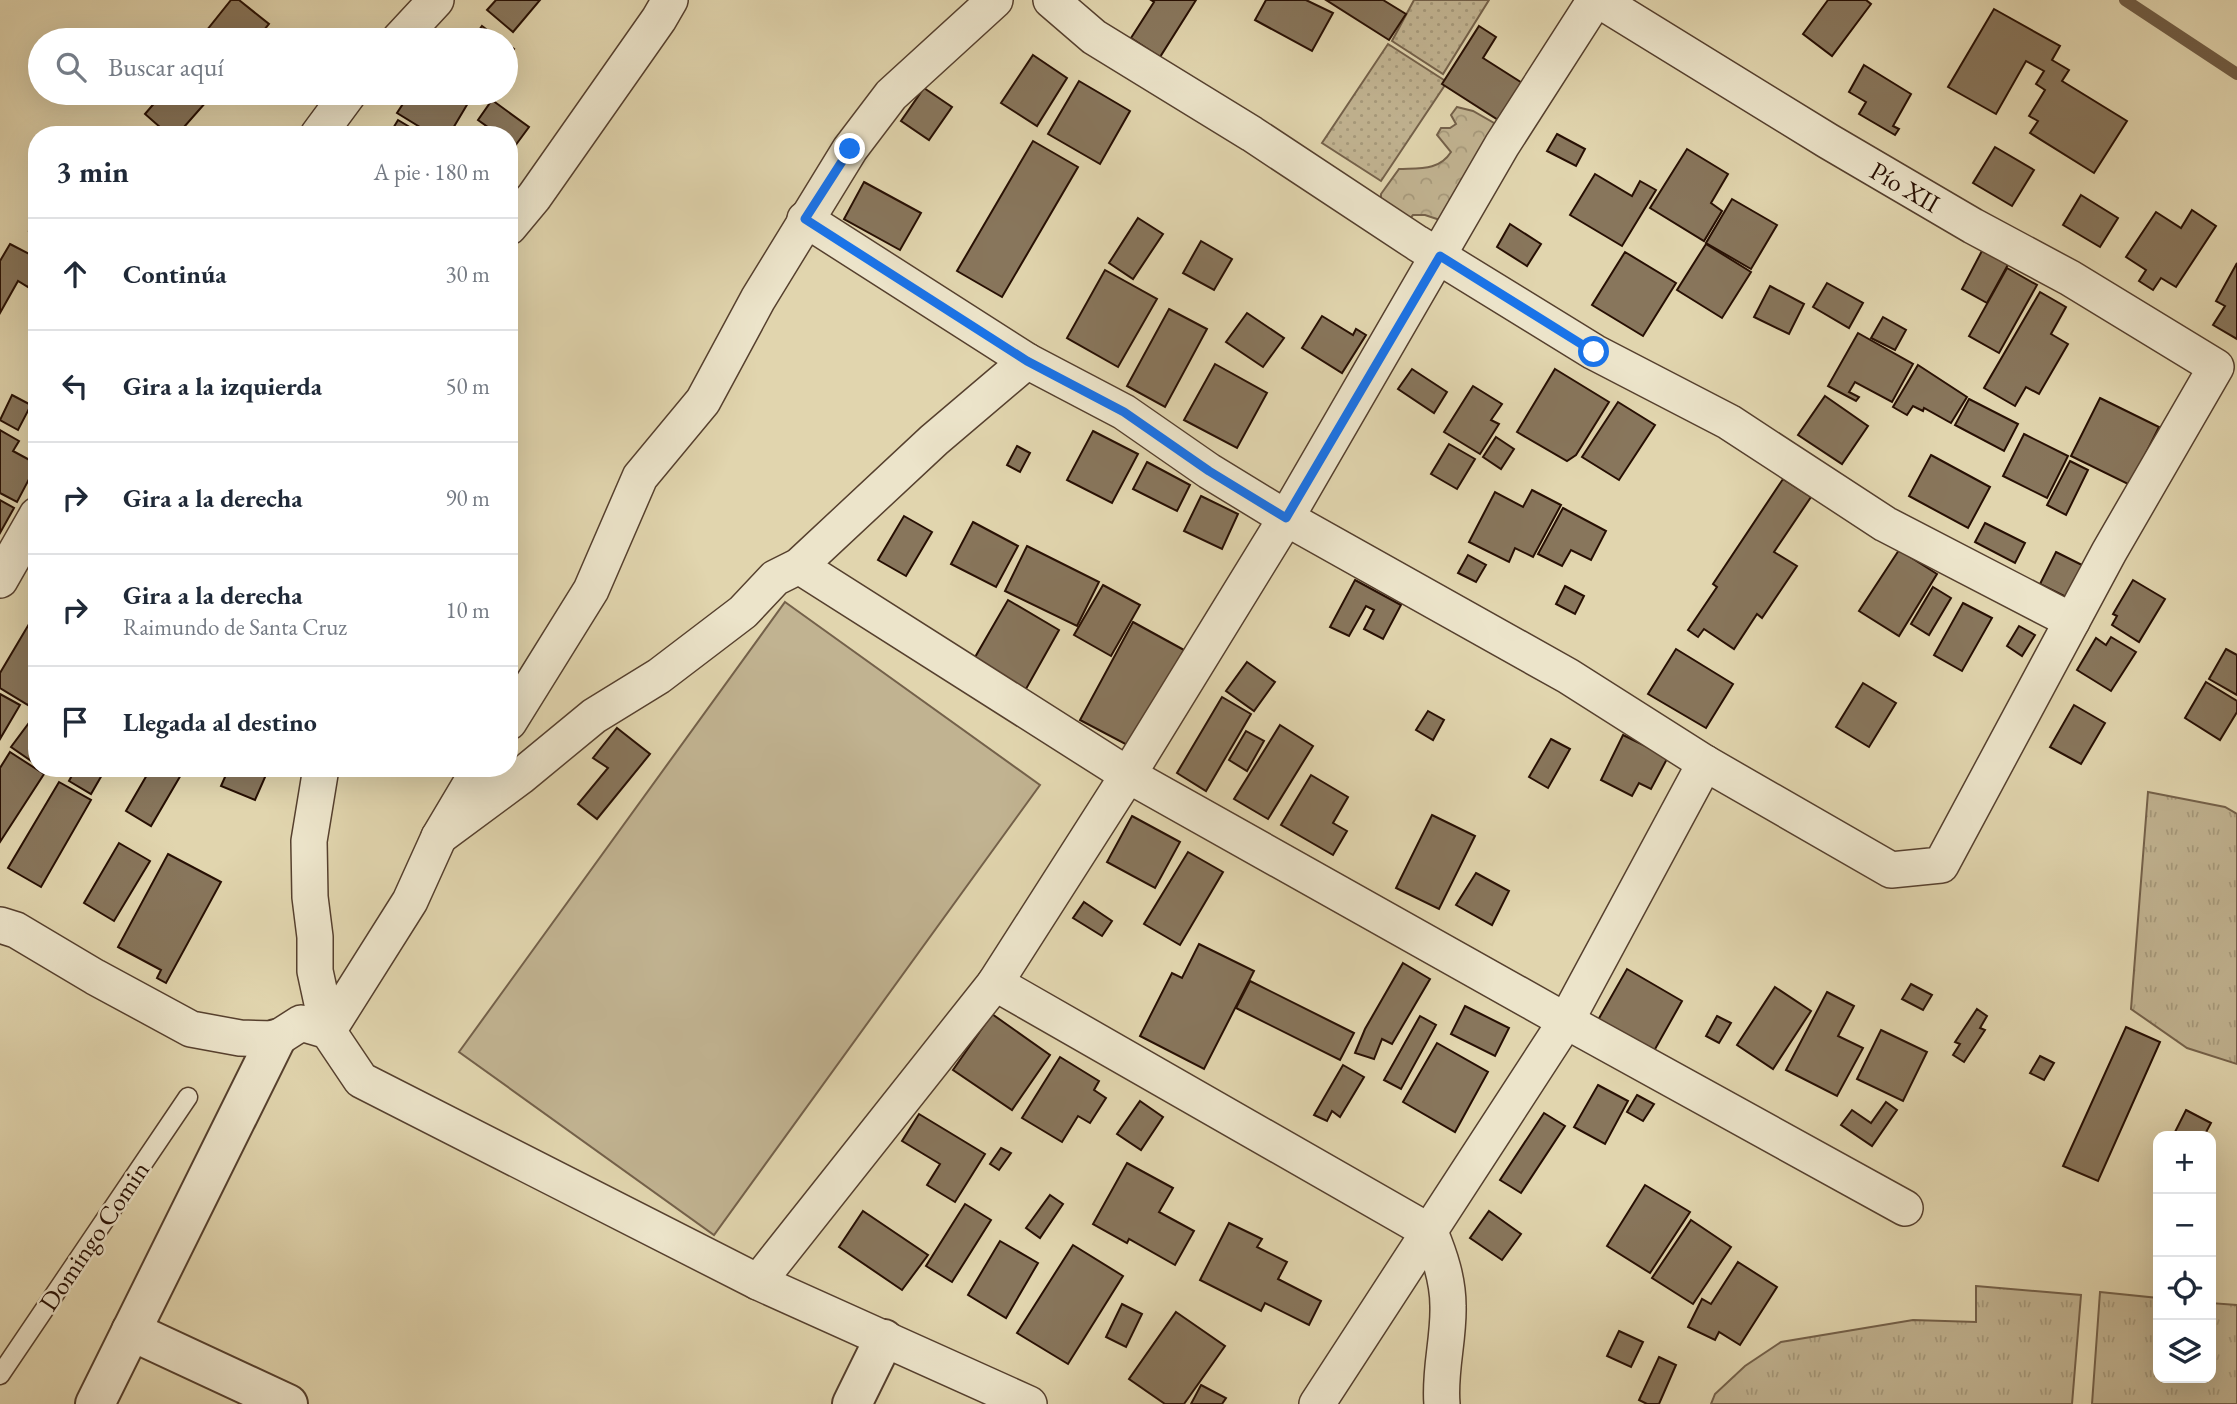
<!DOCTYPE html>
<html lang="es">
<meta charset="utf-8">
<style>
:root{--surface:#fff;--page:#f6f6f7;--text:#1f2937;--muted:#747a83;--line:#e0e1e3}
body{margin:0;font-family:"EB Garamond",serif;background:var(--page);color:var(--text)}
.controls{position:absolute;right:21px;bottom:21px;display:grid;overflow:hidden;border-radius:14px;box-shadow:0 7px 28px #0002}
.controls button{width:63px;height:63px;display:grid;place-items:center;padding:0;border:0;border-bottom:2px solid var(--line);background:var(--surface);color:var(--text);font:35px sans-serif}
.stop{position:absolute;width:21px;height:21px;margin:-16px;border:5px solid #1a73e8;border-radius:50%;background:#fff}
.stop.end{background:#1a73e8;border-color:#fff;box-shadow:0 2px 7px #0008}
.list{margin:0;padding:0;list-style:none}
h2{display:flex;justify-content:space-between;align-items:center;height:91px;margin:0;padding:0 28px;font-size:30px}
h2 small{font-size:23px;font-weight:400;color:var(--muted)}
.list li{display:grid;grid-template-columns:46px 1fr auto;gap:21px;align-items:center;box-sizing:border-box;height:112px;padding:0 28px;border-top:2px solid var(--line)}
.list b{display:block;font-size:26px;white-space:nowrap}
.list p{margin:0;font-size:23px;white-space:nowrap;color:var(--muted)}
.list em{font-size:23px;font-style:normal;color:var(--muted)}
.icon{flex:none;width:38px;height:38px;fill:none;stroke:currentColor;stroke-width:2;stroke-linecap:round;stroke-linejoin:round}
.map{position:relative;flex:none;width:2237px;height:1404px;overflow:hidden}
.search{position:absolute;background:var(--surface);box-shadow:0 7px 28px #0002;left:28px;top:28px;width:490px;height:77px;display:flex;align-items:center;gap:18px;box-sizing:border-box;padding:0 24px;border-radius:38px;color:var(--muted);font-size:26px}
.panel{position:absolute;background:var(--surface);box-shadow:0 7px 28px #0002;left:28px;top:126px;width:490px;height:651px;border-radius:28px}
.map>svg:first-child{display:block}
</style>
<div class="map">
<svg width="2237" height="1404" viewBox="0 0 2237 1404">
<defs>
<pattern id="grass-tufts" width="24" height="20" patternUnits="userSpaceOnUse" patternTransform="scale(1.75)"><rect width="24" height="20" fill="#c1b391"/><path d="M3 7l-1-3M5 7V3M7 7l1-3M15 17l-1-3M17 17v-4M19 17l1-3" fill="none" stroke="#a6997b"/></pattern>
<pattern id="forest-crowns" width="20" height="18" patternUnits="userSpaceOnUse" patternTransform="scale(1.75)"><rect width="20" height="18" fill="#c1b391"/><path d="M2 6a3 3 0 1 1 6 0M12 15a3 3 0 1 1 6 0" fill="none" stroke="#a6997b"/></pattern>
<pattern id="park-dots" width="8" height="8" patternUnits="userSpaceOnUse" patternTransform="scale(1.75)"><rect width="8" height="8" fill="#c1b391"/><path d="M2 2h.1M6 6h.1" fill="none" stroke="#a6997b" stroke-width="1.8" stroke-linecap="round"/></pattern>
</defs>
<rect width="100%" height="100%" fill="#e1d5ae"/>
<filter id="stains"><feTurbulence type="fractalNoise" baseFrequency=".00286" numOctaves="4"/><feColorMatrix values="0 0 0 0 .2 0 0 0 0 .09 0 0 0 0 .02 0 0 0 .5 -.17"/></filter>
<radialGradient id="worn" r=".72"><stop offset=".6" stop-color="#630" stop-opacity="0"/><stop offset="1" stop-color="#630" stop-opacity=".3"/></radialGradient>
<g fill="url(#grass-tufts)" stroke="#74614a" stroke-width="2">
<path d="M2148,792L2225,807L2237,814V1064L2187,1048L2131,1009Z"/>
<path d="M1976,1286L2081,1295L2072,1404H1711L1715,1394L1745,1366L1781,1342L1913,1320L1976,1322Z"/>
<path d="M2100,1292L2158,1298V1378H2211V1303L2237,1305V1404H2092Z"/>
</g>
<path fill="url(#forest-crowns)" stroke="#74614a" stroke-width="2" d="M1457,107L1473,111L1494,123L1491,137L1440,220L1425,215H1413L1408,221L1381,206V194L1399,169C1419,168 1439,171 1451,152L1437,135L1441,128H1450L1456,124L1451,115Z"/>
<g fill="url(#park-dots)" stroke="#74614a" stroke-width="2">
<path d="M1414,0H1489L1443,74L1392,41Z"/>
<path d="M1388,44L1447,82L1381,181L1322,143Z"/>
</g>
<path fill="#c1b391" stroke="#74614a" stroke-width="2" d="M785,602L1040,785L714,1235L459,1052Z"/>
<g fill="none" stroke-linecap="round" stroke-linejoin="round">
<path stroke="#715e47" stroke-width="12" d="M2125,0L2237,74"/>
</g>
<g fill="#88765c" stroke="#270f03" stroke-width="2">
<path d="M231,0H239L269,24L256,40H199Z"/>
<path d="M496,0H540L513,32L487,10Z"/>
<path d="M1151,0H1196L1160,57L1131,38L1154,2Z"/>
<path d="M1266,0H1306L1333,13L1312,51L1255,20Z"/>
<path d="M1326,0H1383L1406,14L1389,40Z"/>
<path d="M1828,0H1866L1871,4L1832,56L1803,34Z"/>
<path d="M1994,9L2060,46L2052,60L2069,70L2062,81L2127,121L2094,173L2030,133L2038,121L2029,116L2045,90L2036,84L2044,71L2026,61L1996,114L1948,87Z"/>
<path d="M482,26L501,40H472Z"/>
<path d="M1479,26L1496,37L1483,58L1527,86L1503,123L1442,84Z"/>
<path d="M506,43L514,49L506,61Z"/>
<path d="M1033,55L1067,78L1037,126L1001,103Z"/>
<path d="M1864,65L1911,94L1893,126L1899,129L1895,135L1859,114L1866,102L1849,92Z"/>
<path d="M1079,81L1130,111L1100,164L1048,134Z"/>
<path d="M924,88L952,107L929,140L901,121Z"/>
<path d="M163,93H214L177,135H169L145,114Z"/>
<path d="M410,93H474L449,135H433L397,113Z"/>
<path d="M492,100L529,127L515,146L509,142V135H499L478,120Z"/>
<path d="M398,120L418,132L416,135H389Z"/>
<path d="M1557,134L1585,149L1576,166L1547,151Z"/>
<path d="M1033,141L1078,167L1002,297L957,271Z"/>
<path d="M1995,147L2034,170L2012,206L1973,183Z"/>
<path d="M1687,149L1728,174L1711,203L1722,211L1704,241L1650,208Z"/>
<path d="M1595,174L1632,196L1640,181L1656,190L1622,246L1570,215Z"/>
<path d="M864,182L921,213L900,250L844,219Z"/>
<path d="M2081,195L2118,218L2100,247L2063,225Z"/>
<path d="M1732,199L1777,225L1751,269L1706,243Z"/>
<path d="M2192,210L2216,226L2176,287L2161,278L2153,290L2139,281L2146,270L2126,257L2156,212L2181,228Z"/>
<path d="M1138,218L1163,234L1133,279L1109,263Z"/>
<path d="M37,219V236L29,231Z"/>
<path d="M1510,224L1541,244L1527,266L1497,247Z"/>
<path d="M1201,241L1232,259L1214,290L1183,273Z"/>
<path d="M10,244L37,258V271L28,287L18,281L0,313V261Z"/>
<path d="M1706,244L1751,272L1722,318L1677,290Z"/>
<path d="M1984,247L2010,261L1987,303L1962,289Z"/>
<path d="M1625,252L1676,283L1643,336L1592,305Z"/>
<path d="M2237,263V339L2213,325L2225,306L2216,301Z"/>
<path d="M2007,268L2037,285L1999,353L1969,336Z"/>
<path d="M1105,270L1157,299L1118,367L1067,338Z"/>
<path d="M1827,283L1863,303L1849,328L1813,307Z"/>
<path d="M1770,286L1804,304L1789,334L1754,317Z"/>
<path d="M2040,292L2066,307L2051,334L2068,344L2039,394L2026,387L2015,406L1984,388Z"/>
<path d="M1169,309L1207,329L1165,407L1127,386Z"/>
<path d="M1247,313L1284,338L1263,367L1226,342Z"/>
<path d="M1322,316L1353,335L1356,329L1366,335L1342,373L1302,348Z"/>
<path d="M1883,317L1906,330L1895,350L1871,338Z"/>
<path d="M1858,333L1913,364L1892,402L1855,382L1849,392L1859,397L1856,401L1828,386Z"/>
<path d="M1215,364L1267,393L1237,448L1184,420Z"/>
<path d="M1918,365L1967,397L1951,423L1924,408L1923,411L1913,406L1907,415L1893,407Z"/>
<path d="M1412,369L1447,392L1434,413L1398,389Z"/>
<path d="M1555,369L1609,402L1576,455L1567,461L1517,432Z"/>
<path d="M1473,386L1502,404L1491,420L1499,424L1480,454L1444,432Z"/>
<path d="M12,395L31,405L18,430L0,420Z"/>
<path d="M1825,396L1868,426L1842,464L1798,435Z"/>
<path d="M2100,398L2159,427L2130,485L2071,456Z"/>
<path d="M1969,399L2018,424L2004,451L1955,425Z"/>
<path d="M1618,402L1655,425L1619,480L1582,457Z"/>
<path d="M0,430L19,441L13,451L37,464L17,502L0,493Z"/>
<path d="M1093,431L1138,454L1112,503L1067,480Z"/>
<path d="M2024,434L2068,456L2047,498L2003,476Z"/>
<path d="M1496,437L1514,449L1501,469L1483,457Z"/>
<path d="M1449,444L1475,459L1457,489L1431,474Z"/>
<path d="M1017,446L1030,453L1020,472L1007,465Z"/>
<path d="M1931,455L1990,487L1968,528L1909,496Z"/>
<path d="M2070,461L2088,470L2066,515L2047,505Z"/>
<path d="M1147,462L1190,485L1177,511L1133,489Z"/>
<path d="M1783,479L1811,497L1774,552L1797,566L1762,618L1757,614L1734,649L1704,629L1698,637L1688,630L1717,587L1713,584Z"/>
<path d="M1532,490L1561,505L1533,557L1515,548L1509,562L1469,542L1495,492L1523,507Z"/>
<path d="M1201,496L1238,514L1222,549L1184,531Z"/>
<path d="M0,500L14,508L0,533Z"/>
<path d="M1563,508L1606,531L1591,560L1571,550L1562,566L1538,554Z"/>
<path d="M904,516L932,532L906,576L878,560Z"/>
<path d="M973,522L1018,546L996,587L951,564Z"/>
<path d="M1985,523L2025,543L2015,563L1975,542Z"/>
<path d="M1027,546L1099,582L1077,626L1005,591Z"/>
<path d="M1899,550L1937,574L1899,636L1859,611Z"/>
<path d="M2056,552L2086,567L2070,599L2040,584Z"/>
<path d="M1468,555L1486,565L1476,582L1458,573Z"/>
<path d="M1355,580L1401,605L1383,639L1364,629L1374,610L1366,606L1349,636L1330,627Z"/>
<path d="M2133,580L2165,599L2139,642L2112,625L2117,616L2113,614Z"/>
<path d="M1103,585L1140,605L1111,656L1074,635Z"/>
<path d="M1565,586L1584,596L1575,614L1556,604Z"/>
<path d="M1933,587L1951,598L1929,635L1911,624Z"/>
<path d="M1008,600L1059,630L1026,689L974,659Z"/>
<path d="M1963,603L1992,618L1962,671L1934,655Z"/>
<path d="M1133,622L1184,650L1131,747L1080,720Z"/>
<path d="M29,624L37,628V689L28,705L0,688V673Z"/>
<path d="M2019,626L2035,635L2022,656L2007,646Z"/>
<path d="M2111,637L2136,652L2111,691L2077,670L2096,638L2106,645Z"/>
<path d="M1676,649L1733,684L1706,728L1648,694Z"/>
<path d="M2226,649L2237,655V695L2209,679Z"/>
<path d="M1247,662L1275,682L1254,711L1226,691Z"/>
<path d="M2206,682L2237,701V712L2220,740L2185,718Z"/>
<path d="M1863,683L1896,703L1869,747L1836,727Z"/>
<path d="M0,694L20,705L0,739Z"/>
<path d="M1222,697L1251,714L1206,791L1177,773Z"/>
<path d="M2074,705L2105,723L2081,764L2050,747Z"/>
<path d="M1428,711L1444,720L1433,740L1416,730Z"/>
<path d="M37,712V765L11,747Z"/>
<path d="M1280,725L1313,746L1268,819L1234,799Z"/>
<path d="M617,728L650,754L597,819L578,804L608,768L593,758Z"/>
<path d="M1246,731L1264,741L1247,771L1229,760Z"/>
<path d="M1623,735L1668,757L1651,789L1639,783L1632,796L1601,780Z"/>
<path d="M1551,739L1570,749L1548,788L1529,777Z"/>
<path d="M10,752L44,774L0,842V768Z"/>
<path d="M76,768H106L91,794L69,781Z"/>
<path d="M151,768H185L151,826L126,811Z"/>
<path d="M229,768H269L255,800L221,786Z"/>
<path d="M1311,775L1348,797L1333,823L1347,831L1333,855L1281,825Z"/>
<path d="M59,782L91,800L41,887L8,868Z"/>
<path d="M1432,815L1475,836L1439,909L1396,888Z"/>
<path d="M1132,816L1180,842L1155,888L1107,862Z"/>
<path d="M119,843L150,861L114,921L84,903Z"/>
<path d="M1188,852L1223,872L1180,945L1144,924Z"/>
<path d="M168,854L221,882L166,983L157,978L161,970L118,947Z"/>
<path d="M1476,873L1509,891L1492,925L1456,905Z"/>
<path d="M1084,902L1112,921L1102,936L1073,918Z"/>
<path d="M1199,944L1254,971L1204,1069L1140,1036L1172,973L1182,978Z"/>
<path d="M1403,963L1430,979L1392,1044L1382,1039L1374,1059L1355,1053L1365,1029Z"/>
<path d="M1627,969L1682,1001L1654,1051L1598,1020Z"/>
<path d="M1250,981L1354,1033L1340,1060L1236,1008Z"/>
<path d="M1911,984L1932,995L1923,1010L1902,999Z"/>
<path d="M1775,987L1811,1011L1773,1069L1737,1045Z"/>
<path d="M1827,992L1854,1006L1838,1036L1863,1048L1837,1096L1786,1070Z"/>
<path d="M1465,1006L1509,1028L1495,1056L1451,1034Z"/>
<path d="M1977,1009L1987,1016L1980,1028L1985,1030L1964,1062L1953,1055L1960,1044L1955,1042Z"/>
<path d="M992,1014L1050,1055L1012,1110L953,1070Z"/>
<path d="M1420,1016L1436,1025L1401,1089L1384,1080Z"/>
<path d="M1717,1016L1731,1023L1719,1043L1706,1036Z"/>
<path d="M2126,1027L2160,1042L2098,1181L2063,1166Z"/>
<path d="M1881,1030L1927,1052L1903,1101L1857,1079Z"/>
<path d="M1437,1043L1488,1072L1455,1132L1403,1102Z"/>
<path d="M2040,1056L2054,1063L2044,1080L2030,1073Z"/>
<path d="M1060,1057L1099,1081L1094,1090L1106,1098L1090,1123L1078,1116L1062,1142L1022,1118Z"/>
<path d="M1343,1065L1364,1077L1340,1117L1332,1111L1327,1121L1314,1115Z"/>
<path d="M1598,1085L1628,1101L1605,1144L1574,1127Z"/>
<path d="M1637,1095L1654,1104L1643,1121L1627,1112Z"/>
<path d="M1140,1101L1163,1117L1141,1150L1117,1134Z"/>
<path d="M1886,1102L1897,1110L1872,1146L1841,1125L1852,1110L1871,1123Z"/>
<path d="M2186,1110L2211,1123L2204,1136H2173Z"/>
<path d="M1544,1113L1565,1126L1521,1193L1500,1180Z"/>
<path d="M919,1114L985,1154L955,1202L927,1185L940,1164L902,1141Z"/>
<path d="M1001,1148L1011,1153L999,1170L990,1164Z"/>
<path d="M1127,1163L1173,1188L1159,1212L1194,1231L1175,1265L1129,1239L1127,1243L1093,1224Z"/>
<path d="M1645,1185L1690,1212L1650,1273L1607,1246Z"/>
<path d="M1050,1195L1063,1204L1040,1238L1026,1228Z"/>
<path d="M965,1204L991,1220L952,1282L926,1266Z"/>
<path d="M863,1211L928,1255L902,1290L839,1247Z"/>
<path d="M1489,1211L1521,1234L1502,1260L1470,1238Z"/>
<path d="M1691,1220L1731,1247L1693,1304L1652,1278Z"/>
<path d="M1229,1223L1262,1239L1257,1247L1287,1262L1278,1279L1321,1301L1309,1325L1265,1303L1261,1311L1200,1280Z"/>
<path d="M1000,1241L1038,1263L1006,1318L968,1295Z"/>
<path d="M1073,1245L1123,1276L1068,1364L1017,1333Z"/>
<path d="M1738,1262L1777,1287L1740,1345L1719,1332L1715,1340L1688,1327L1702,1299L1711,1304Z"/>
<path d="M1122,1304L1142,1314L1126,1347L1106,1337Z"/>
<path d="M1176,1312L1225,1346L1184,1404H1165L1129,1379Z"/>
<path d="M1619,1331L1643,1342L1631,1367L1607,1356Z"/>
<path d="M1659,1357L1676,1365L1659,1404H1647L1639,1400Z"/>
<path d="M1201,1385L1226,1398L1222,1404H1191Z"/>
</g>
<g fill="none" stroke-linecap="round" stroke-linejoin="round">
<g stroke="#56402e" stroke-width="21">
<path id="service" d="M0,1375L188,1097"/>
</g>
<g stroke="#56402e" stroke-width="38">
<g id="minor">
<path d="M1051,0L1094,37L1252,134L1417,243L1594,352L1729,422L1885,524L2072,621"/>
<path d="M399,40L436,0"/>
<path d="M318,135L349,93"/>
<path d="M805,219L1027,361"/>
<path d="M509,227L534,197L659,19L670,0"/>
<path d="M799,566L1128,775L1566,1021L1905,1208"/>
<path d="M0,580L37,515"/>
<path d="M509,722L591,590L640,477L703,401L758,299L850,149L891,95L995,0"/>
<path d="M321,768L309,841L310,897L315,937V971L328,1031L410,901L439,837L480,768"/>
<path d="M439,837L520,777L594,716L659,676L743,612L775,578L799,566L934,440L1027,361L1124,412L1209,471L1286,518L1568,676L1705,763L1891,870L1941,865L2109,552L2216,367L2070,278L1973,226L1828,141L1599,0"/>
<path d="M0,925L16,930L95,977L191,1029L240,1038L276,1039L301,1023L328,1031L361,1080L758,1282L1029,1404"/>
<path d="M995,983L1430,1232C1440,1256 1448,1280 1448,1306C1449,1339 1439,1371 1442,1404"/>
<path d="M758,1282L995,983L1128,775L1286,518L1502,145L1595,0"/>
<path d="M1317,1404L1566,1021L1705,763"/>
</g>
</g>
<g stroke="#56402e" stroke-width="42">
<g id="tertiary">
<path d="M131,1331L288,1404"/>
<path d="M95,1404L276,1039"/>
<path d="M852,1404L884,1339"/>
</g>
</g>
<use href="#service" stroke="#ece4ca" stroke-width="18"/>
<use href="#minor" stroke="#ece4ca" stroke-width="35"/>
<use href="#tertiary" stroke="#ece4ca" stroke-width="38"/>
</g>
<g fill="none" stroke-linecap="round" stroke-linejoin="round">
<path stroke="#1a73e8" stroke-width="9" d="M850,149L805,219L1027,361L1124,412L1209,471L1286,518L1440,256L1594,352"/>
</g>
<g text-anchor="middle" stroke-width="5" stroke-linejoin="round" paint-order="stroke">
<g font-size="26" fill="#270f03" stroke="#ece4ca">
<text transform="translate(1905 187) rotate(30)" y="9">Pío XII</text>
<text transform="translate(94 1236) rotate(-56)" y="9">Domingo Comin</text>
</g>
</g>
<rect width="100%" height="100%" filter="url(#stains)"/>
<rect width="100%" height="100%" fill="url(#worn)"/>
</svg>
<div class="controls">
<button>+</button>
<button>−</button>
<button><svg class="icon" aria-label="locate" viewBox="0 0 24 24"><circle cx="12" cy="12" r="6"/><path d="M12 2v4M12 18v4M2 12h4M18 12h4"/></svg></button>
<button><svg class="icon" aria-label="layers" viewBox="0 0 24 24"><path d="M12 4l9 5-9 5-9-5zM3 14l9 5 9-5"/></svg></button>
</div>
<div class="stop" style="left:1594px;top:352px"></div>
<div class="stop end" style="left:850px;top:149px"></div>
<div class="search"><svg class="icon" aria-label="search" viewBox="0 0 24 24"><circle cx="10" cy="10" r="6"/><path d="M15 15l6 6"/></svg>Buscar aquí</div>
<section class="panel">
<h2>3 min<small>A pie · 180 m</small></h2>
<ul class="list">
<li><svg class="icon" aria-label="ahead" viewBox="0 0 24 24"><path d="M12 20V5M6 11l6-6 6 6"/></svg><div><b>Continúa</b></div><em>30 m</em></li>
<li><svg class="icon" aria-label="left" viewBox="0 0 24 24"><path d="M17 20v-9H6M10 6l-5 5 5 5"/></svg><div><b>Gira a la izquierda</b></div><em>50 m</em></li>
<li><svg class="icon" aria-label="right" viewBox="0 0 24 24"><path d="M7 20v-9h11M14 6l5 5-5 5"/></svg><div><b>Gira a la derecha</b></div><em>90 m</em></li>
<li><svg class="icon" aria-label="right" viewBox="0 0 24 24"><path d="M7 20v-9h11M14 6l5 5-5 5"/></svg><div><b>Gira a la derecha</b><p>Raimundo de Santa Cruz</p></div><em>10 m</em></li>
<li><svg class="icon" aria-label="arrive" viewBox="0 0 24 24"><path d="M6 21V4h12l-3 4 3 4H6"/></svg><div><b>Llegada al destino</b></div></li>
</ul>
</section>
</div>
